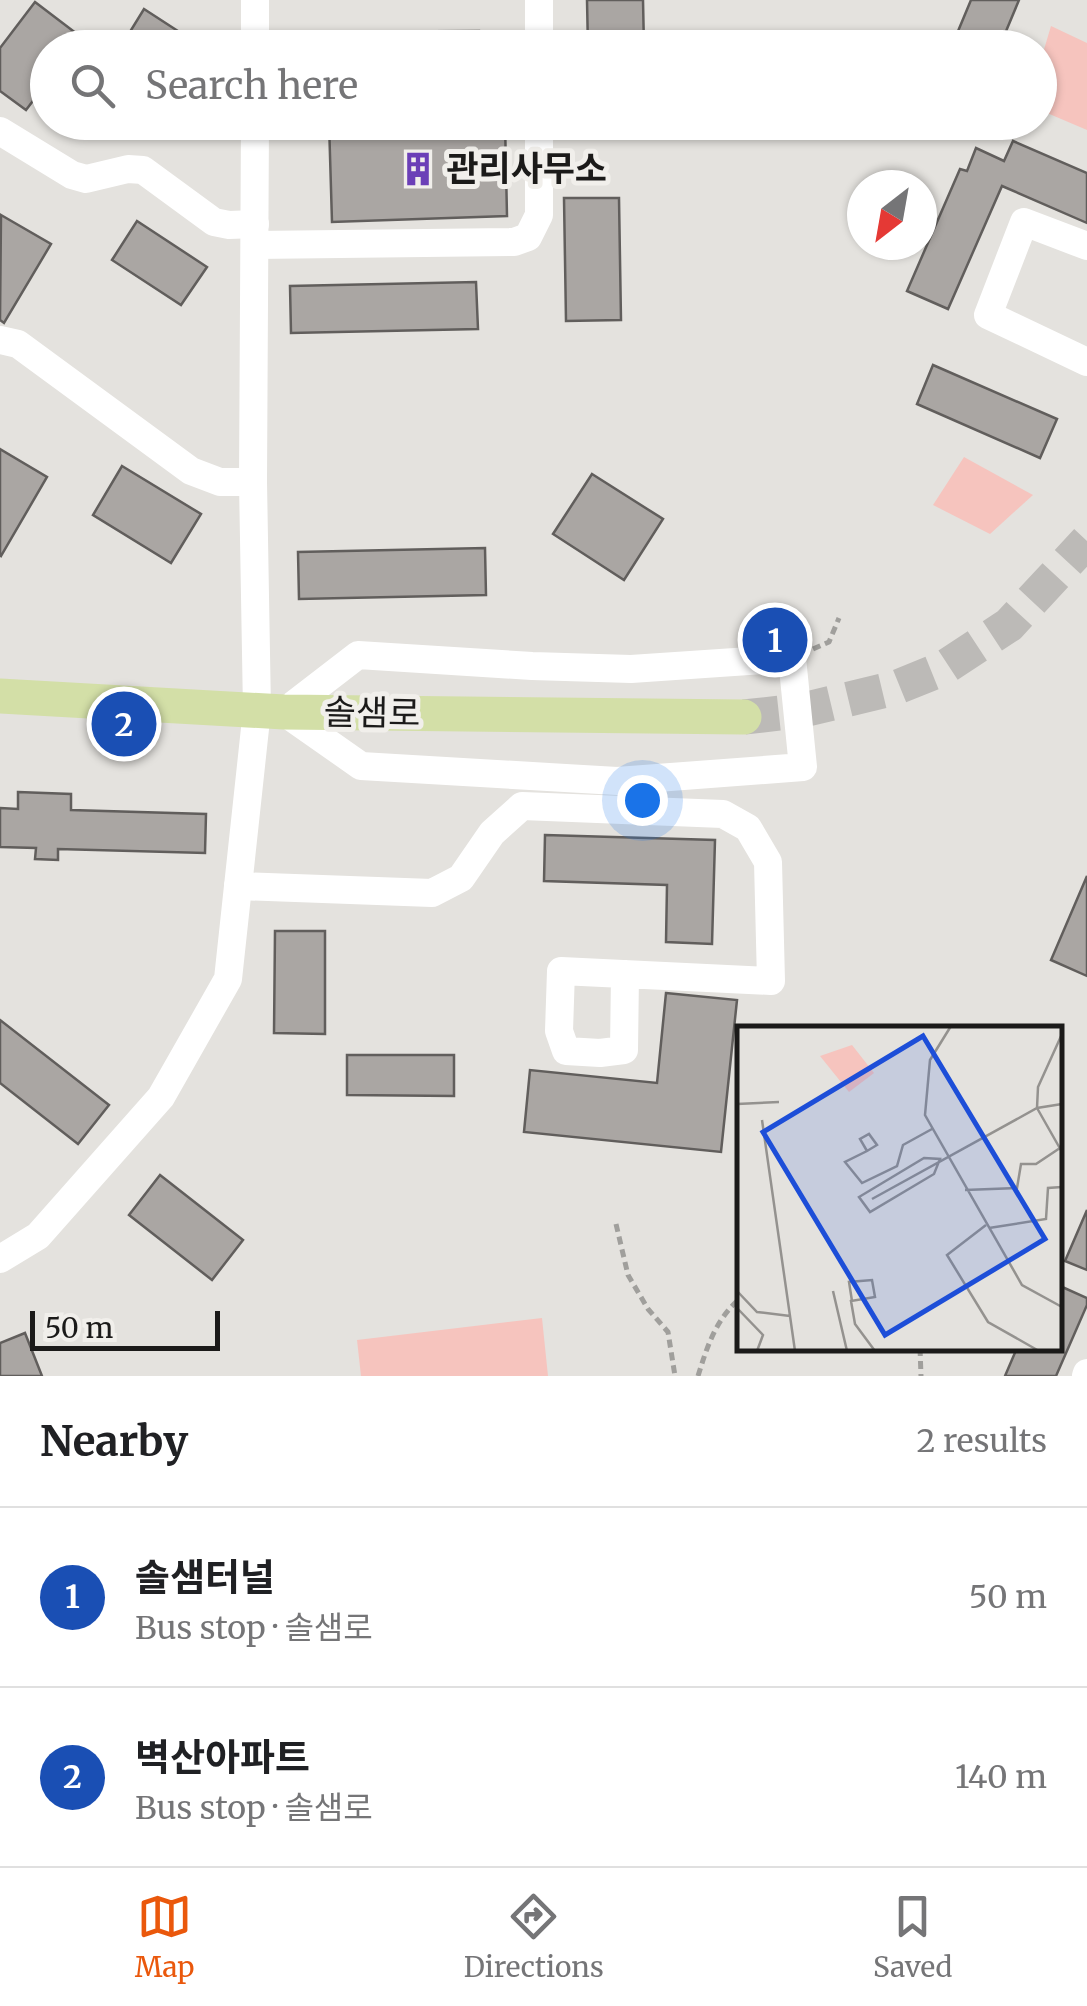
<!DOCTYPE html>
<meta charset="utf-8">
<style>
:root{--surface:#fff;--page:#f2f2f2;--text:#202124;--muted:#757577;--line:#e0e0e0;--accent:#ea580c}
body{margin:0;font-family:Merriweather,"Noto Sans KR",serif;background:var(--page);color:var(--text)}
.compass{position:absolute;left:847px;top:170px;width:90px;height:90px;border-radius:50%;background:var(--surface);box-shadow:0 2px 8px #0004;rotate:211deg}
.scale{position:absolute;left:30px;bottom:25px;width:190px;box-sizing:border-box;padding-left:10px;border:5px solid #1b1a19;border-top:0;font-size:28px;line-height:35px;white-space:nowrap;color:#1b1a19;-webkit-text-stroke:8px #f1efeb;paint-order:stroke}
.you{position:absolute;left:642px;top:800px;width:35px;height:35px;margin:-25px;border:8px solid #fff;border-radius:50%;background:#1a73e8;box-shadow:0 0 0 15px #1a73e833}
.badge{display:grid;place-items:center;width:65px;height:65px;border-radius:50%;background:var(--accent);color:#fff;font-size:32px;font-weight:700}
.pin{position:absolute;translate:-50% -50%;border:5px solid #fff;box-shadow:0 2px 10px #0006}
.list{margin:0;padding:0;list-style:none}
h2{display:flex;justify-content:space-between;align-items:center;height:130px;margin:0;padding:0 40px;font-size:42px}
h2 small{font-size:32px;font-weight:400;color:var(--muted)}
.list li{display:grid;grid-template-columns:65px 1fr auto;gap:30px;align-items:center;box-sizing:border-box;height:180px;padding:0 40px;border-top:2px solid var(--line)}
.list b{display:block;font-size:38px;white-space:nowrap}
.list p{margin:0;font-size:32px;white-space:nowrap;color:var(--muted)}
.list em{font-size:32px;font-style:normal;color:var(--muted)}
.icon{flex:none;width:55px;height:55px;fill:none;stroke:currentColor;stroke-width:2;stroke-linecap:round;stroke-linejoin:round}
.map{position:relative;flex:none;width:1087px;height:1376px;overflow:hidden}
.search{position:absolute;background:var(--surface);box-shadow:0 2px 8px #0004;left:30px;right:30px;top:30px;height:110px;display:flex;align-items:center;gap:25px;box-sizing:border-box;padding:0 35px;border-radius:55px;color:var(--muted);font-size:38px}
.sheet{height:490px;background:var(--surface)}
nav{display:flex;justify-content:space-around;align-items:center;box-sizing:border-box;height:140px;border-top:2px solid var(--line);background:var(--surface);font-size:28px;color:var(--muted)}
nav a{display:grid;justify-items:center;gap:5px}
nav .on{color:var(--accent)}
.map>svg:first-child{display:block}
</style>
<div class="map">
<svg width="1087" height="1376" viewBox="0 0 1087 1376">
<rect width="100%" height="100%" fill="#e4e2de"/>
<g fill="#f6c4be">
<path d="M1051,26L1087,43V130L1040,110V63Z"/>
<path d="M964,457L1033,495L990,534L933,505Z"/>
<path d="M542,1318L548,1376H361L357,1340Z"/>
</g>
<g fill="#aaa6a3" stroke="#615e5c" stroke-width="2.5">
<path d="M587,0H643L644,48H588Z"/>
<path d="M971,0H1019L999,48H951Z"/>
<path d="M35,2L81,37L73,48H48V81L26,110L0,91V48Z"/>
<path d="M144,9L204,48H120Z"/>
<path d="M479,31L480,48H293V32Z"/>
<path d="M329,122H505L507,216L332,222Z"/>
<path d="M1013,141L1087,173V223L1002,186L948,309L907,291L960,169L967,171L976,148L1004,161Z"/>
<path d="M564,198H619L621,320L566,321Z"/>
<path d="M1,215L51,244L4,323L0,320Z"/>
<path d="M137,221L207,267L181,305L112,260Z"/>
<path d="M476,282L478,329L291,333L290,286Z"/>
<path d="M933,365L1057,419L1040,458L917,404Z"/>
<path d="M0,449L47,477L1,556L0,555Z"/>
<path d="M122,466L201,514L171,563L93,515Z"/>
<path d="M592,474L663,519L624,580L553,534Z"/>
<path d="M485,548L486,595L299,599L298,552Z"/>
<path d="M18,792L71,794V810L206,814L205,853L58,849V860L35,859L36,848L0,847V808L18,809Z"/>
<path d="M545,835L715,840L712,944L666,942L667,885L544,881Z"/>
<path d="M1087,876V976L1051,960Z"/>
<path d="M275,931H325V1034L274,1033Z"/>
<path d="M666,993L737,1000L721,1152L524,1132L530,1070L657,1083Z"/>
<path d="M0,1020L109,1105L78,1144L0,1083Z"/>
<path d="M347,1055H454V1096L347,1095Z"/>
<path d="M160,1175L243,1240L212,1280L129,1215Z"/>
<path d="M1087,1210V1270L1065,1261Z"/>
<path d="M1060,1286L1087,1298V1305L1056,1376H1005L1017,1348H1060Z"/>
<path d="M25,1333L42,1376H0V1343Z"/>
</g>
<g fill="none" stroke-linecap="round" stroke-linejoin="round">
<path stroke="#bcbab7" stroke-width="35" stroke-dasharray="35 18" stroke-linecap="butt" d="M744,717L799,711L895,688L942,669L1009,625L1087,541"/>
<g stroke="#a09f9c" stroke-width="5" stroke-dasharray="8 5" stroke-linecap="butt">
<path d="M813,649L829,642L839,618"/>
<path d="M616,1224L628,1275L648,1309L668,1332L675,1376"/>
<path d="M920,1348L921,1376"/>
<path d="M698,1376C707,1347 715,1322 737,1301L740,1302"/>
</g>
<g stroke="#fff" stroke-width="28">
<path d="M255,0V48"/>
<path d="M539,0V48"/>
<path d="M0,131L72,175L86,179L128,169L143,170L214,222L229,225L255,224"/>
<path d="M255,245L514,242L528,237L539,215V122"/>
<path d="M1087,246L1024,222L988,315L1087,362"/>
<path d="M0,340L18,344L191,471L220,482H253"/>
<path d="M358,655L532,666L631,669L792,658L803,767L617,781L361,766L284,712Z"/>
<path d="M238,886L432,893L461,878L492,833L522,806L723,814L748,828L768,862L771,981L561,971L559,1031L566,1051L600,1053L624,1050L625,974"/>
<path d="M0,1259L38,1236L161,1097L228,979L257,710L253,482L255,122"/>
<path d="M1086,1376L1087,1373"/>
</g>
<path stroke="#d3dfa7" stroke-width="35" d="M0,696L284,712L744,717"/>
</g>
<defs>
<g id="building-bare" transform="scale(2.7)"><path d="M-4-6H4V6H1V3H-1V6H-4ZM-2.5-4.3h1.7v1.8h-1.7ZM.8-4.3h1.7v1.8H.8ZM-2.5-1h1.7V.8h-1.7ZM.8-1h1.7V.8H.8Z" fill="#6b3fb7" stroke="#f1efeb" stroke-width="2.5" paint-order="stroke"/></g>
</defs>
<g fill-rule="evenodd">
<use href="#building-bare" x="418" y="169"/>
</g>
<g text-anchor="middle" stroke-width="10" stroke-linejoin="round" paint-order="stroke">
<g font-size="35" font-weight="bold" fill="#1b1a19" stroke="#f1efeb" text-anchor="start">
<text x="446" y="181">관리사무소</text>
</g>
<g font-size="35" fill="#1b1a19" stroke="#f1efeb">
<text transform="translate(372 713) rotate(1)" y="12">솔샘로</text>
</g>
</g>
<g transform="translate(737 1026)">
<rect width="325" height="325" fill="#e4e2de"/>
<path d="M115,19L137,47L112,66L83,30Z" fill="#f6c4be"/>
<path fill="none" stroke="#94928f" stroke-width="2.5" d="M214,0L193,34L188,89L285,259L325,281M0,78L42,76M300,82L325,126M300,82L301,61L325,8M25,94L58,325M130,125L123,113L132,108L140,119L130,125L108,136L125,157L160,140L166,119L195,103M187,132L203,133L197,148L133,186L122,171ZM228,164L280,162L284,138H299L323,122M135,173L300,82L325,78M249,199L210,229L251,296L302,325M252,202L309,193L311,162L325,161M0,265L20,286L53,290M96,265L110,325M115,275L112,256L135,254L138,271L114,275L118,298L138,325M0,282L26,309L20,325"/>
<path fill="#1d4ed8" fill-opacity="0.15" stroke="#1d4ed8" stroke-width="5" d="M186,10L308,213L148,309L26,106Z"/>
<rect width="325" height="325" fill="none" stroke="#1b1a19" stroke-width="5"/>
</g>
</svg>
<svg class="compass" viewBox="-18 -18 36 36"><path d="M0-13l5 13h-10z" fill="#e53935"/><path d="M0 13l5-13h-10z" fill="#757577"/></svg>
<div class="scale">50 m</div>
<div class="you"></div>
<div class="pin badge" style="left:775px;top:640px;background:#1a4fb4">1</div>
<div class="pin badge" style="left:124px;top:724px;background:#1a4fb4">2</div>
<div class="search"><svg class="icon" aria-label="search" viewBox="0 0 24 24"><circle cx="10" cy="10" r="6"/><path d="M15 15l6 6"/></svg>Search here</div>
</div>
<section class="sheet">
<h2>Nearby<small>2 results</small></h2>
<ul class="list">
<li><span class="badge" style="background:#1a4fb4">1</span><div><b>솔샘터널</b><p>Bus stop · 솔샘로</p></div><em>50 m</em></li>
<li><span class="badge" style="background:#1a4fb4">2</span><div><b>벽산아파트</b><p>Bus stop · 솔샘로</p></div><em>140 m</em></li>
</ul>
</section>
<nav>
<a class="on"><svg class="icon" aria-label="map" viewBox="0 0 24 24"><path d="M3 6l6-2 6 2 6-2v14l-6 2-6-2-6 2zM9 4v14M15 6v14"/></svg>Map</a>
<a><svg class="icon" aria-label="directions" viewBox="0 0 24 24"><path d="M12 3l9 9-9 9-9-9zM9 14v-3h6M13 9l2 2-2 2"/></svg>Directions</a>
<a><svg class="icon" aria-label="saved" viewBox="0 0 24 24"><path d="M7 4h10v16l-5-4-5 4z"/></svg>Saved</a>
</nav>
